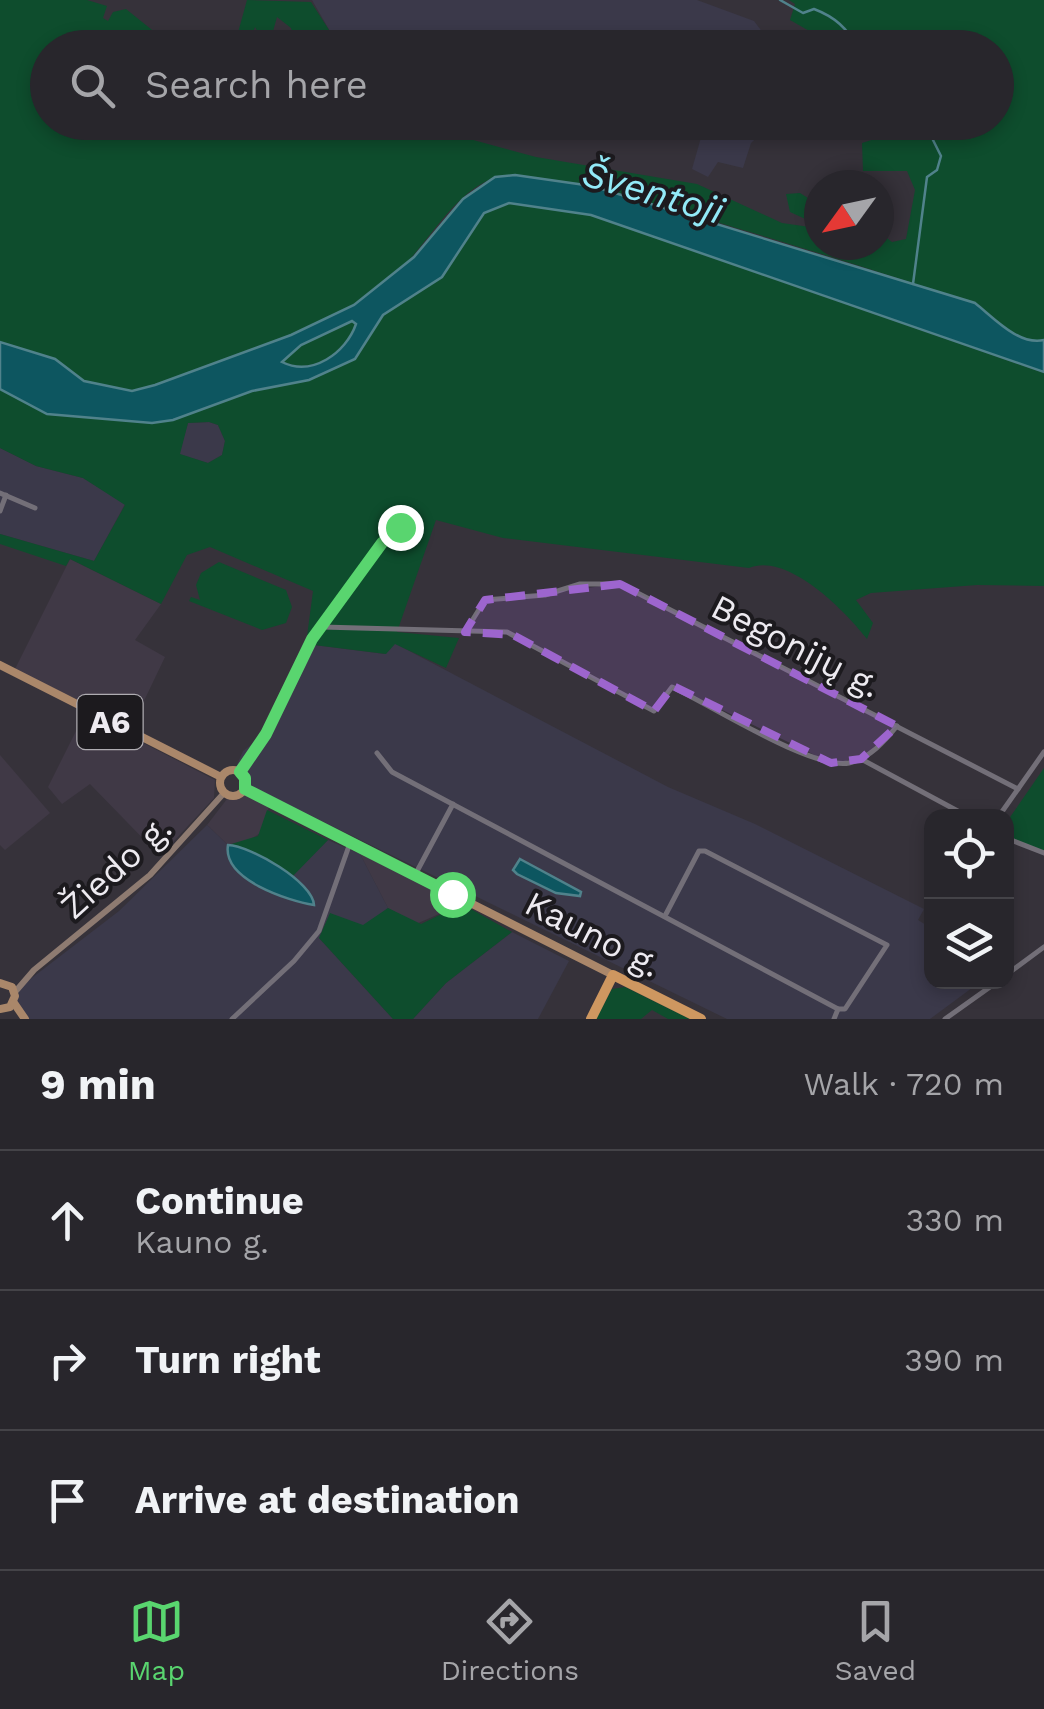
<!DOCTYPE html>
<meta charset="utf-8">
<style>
:root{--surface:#28262c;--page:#302e34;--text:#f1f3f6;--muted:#a5a5a9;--line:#444348;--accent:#59d56f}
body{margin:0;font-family:"Work Sans",sans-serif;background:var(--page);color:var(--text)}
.controls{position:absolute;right:30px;bottom:30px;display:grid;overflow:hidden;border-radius:20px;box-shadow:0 5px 15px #0003}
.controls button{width:90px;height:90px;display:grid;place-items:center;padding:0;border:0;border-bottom:2px solid var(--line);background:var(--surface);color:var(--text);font:50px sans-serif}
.compass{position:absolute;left:804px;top:170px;width:90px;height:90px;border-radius:50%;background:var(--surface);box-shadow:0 5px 15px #0003;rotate:237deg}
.stop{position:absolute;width:30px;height:30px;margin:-22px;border:8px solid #59d56f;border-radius:50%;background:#fff}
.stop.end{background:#59d56f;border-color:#fff;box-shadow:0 2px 10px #0008}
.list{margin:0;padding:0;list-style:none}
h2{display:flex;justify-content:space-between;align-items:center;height:130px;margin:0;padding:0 40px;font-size:42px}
h2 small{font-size:32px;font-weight:400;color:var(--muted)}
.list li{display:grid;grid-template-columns:65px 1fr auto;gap:30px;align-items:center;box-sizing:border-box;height:140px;padding:0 40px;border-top:2px solid var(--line)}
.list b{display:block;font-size:38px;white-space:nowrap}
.list p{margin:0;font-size:32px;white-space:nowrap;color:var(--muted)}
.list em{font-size:32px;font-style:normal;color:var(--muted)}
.icon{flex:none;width:55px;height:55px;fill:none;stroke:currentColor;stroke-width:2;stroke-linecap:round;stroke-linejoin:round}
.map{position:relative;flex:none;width:1044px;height:1019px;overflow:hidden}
.search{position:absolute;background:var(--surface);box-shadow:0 5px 15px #0003;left:30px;right:30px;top:30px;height:110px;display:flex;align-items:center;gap:25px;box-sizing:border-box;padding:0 35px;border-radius:55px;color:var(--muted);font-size:38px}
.sheet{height:550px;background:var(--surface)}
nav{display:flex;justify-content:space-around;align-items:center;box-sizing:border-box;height:140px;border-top:2px solid var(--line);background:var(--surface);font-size:28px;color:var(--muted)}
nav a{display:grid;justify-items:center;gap:5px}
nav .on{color:var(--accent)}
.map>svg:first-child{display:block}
</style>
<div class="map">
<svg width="1044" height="1019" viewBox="0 0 1044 1019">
<rect width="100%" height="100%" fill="#36323a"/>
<g fill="#403946">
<path d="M70,559L161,604L135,640L165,657L131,728L15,669Z"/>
<path d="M85,713L215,780L214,798L160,856L90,784L62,804L48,787Z"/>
<path d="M0,755L50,813L5,850L0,845Z"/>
<path d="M246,795L269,806L263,831L250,840L228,845L207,825L227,799Z"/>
<path d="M360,854L462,904L416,924L388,908Z"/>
</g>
<g fill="#3b394a">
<path d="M312,0H697L754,21L772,45L406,47L357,31L331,33Z"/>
<path d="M678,123L772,122V123L751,143L743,168L718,162L708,177L692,169L704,127Z"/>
<path d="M209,422L218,425L225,441L222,455L208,463L179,454L188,423Z"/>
<path d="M0,448L36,466L83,478L125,504L94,561L0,534Z"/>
<path d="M394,643L668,787L755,824L924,909L918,920L931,928L932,982H980L930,1019H727L250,786L236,767L243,751L260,738L306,644L385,654Z"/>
<path d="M207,825L228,845L227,854L249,880L269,893L311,906L313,896L292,877L299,868L328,840L360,854L388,908L369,924L319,938L393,1019H28L16,1003L20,987L119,911Z"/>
<path d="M512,932L569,961L538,1019H413L446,983Z"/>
</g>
<g fill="#0e4d2d" fill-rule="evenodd">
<path d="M0,0H87L107,6L103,18L108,21L113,12L126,9L162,38L166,30L181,34V42L191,38L201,42L200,48H48V122L411,123L536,157L697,184L782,223L810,227L812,222L790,212L786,194L800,193L819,205V245H879V232L892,242L906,239L915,190L907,171H863L862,143L890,134L892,126L885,123L996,122V48H847L838,40L823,45L818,36L790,20L795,4L789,0H1044V340C1018,346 994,318 975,303C900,280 543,158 491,179C445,199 423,256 383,285C316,334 231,355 154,385L132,391L83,381L55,359L0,342Z"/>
<path d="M247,0L311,2L331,33L326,46L312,42L296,47L291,28L277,17L272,35L260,36L255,27L248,47H234Z"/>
<path d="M509,203L591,215L1044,373V586L977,585L871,593L856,600L873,623L867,639C846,612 788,552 749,568L503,538L436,520L397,632L459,638L446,668L395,644L386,654L306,644L313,591L210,547L187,555L161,604L70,559L66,566L0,544V534L94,561L125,505L83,478L36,466L0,448V389L47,414L152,423L173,420L252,391L309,380L355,359L383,315L442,277L484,213ZM209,422L218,425L225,441L222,455L208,463L180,454L188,423Z"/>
<path d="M352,321L356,324C346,352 311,377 282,361L301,345Z"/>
<path d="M219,562L286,590L292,607L286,623L262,630L189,601L191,597L200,600L196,585L201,573Z"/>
<path d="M1044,768V851L1007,837L1006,823Z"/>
<path d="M267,810L328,840L292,877L241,847L228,845L258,836Z"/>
<path d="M462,904L512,932L446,983L413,1019H393L319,938L330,913L363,925L388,908L421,924Z"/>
<path d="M625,987L690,1019H668L652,1010L641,1019H596L612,989Z"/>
</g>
<g fill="#0d5660" stroke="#50828b" stroke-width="2.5" fill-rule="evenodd">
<path d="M515,175L592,186L975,303C994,318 1019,346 1044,340V372L591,215L509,203L484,213L442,277L383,315L355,359L309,380L252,391L173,420L152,423L47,414L0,389V342L55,359L84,381L132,391L155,385L291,335L354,305L414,257L463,199L495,177ZM352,321L356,324C346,353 312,377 282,362L301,345Z"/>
<path d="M228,845C251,846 313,882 314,905C289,901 222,880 228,845Z"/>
<path d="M520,859L581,892L580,896L556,893L517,874L513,870Z"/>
</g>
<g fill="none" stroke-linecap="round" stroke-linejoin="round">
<g stroke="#50828b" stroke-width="2.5">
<path d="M780,0L803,13L814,9C835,17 847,28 858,48"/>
<path d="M913,284L927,177L937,170L941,156L924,122"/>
</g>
<g stroke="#736f78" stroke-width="5">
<path d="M0,493L35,508"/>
<path d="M0,511L6,495"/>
<path d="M322,627L507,632L654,711L672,687C709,704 812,770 849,763C870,758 884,742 897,726"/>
<path d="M465,632L485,600L545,595L580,584H620L1018,789"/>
<path d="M377,753L392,772L838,1009L834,1019"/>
<path d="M861,759L967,816"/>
<path d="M239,772L266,734L312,639L382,543L409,522"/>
<path d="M999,816L1044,752"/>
<path d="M1006,838L1044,853"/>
<path d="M415,875L453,804"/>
<path d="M931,907H932"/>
<path d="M666,914L699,851H705L887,945L845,1009H838"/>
<path d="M1006,975L1044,947"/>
<path d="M232,1019L294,961L319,931L350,843"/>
<path d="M945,1019L997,982"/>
</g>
<path stroke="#8e7b71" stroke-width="6" d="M15,992L34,970L150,875L224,793"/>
<g stroke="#aa876a" stroke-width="8">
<path d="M0,665L221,777"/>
<circle cx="233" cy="783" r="13"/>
<path d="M245,789L613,975"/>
<path d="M0,983L12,987L15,996L10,1007L0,1009"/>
<path d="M14,1003L25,1019"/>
</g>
<path stroke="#ce9760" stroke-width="10" d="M591,1019L613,975L701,1019"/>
</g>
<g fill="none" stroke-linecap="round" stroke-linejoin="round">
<path stroke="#59d56f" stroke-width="12" d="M400,527L382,543L312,639L266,734L240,772L245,778V789L452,894"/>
</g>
<path fill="#9d65ce" fill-opacity="0.2" stroke="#9d65ce" stroke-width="8" stroke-dasharray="20 12" stroke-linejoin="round" d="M620,584L897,726L861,759L831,763L673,686L654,711L513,635L465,632L485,600Z"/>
<g text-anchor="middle" stroke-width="8" stroke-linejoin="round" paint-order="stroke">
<rect fill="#1c1a1e" stroke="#aeacb1" stroke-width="2.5" x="77.5" y="695" width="65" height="54" rx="8"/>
<g font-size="32" font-weight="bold" fill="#edeaf0">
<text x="110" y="733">A6</text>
</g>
<g font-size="35" fill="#edeaf0" stroke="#1c1a1e">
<text transform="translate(796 646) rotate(27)" y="12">Begonijų g.</text>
<text transform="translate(116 867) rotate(-42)" y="12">Žiedo g.</text>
<text transform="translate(593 934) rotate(27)" y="12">Kauno g.</text>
</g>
<g font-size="38" font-style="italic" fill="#92e9f7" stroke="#1c1a1e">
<text transform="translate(653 192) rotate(16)" y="13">Šventoji</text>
</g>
</g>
</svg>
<div class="controls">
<button><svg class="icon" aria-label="locate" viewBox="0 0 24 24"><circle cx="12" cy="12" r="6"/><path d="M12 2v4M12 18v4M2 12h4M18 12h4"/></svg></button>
<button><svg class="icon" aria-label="layers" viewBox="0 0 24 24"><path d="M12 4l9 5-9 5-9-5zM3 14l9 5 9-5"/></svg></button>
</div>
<svg class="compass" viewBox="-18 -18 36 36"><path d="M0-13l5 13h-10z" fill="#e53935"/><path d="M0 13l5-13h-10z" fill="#a5a5a9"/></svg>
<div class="stop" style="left:452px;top:894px"></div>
<div class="stop end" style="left:400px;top:527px"></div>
<div class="search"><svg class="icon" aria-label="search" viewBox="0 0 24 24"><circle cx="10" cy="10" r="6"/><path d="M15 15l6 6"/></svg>Search here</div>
</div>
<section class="sheet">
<h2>9 min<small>Walk · 720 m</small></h2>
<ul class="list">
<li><svg class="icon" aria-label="ahead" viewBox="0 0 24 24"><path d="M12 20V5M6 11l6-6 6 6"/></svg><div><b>Continue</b><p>Kauno g.</p></div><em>330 m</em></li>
<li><svg class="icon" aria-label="right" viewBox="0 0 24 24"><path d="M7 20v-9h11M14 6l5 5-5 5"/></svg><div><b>Turn right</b></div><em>390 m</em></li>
<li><svg class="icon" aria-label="arrive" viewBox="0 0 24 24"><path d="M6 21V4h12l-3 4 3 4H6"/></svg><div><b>Arrive at destination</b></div></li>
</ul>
</section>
<nav>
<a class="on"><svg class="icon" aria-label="map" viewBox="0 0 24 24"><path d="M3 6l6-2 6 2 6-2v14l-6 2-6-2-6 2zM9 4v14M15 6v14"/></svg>Map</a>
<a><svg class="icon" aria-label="directions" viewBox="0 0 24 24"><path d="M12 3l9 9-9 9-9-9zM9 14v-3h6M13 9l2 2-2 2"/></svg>Directions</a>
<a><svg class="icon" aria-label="saved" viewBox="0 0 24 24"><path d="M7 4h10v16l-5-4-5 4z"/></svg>Saved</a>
</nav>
